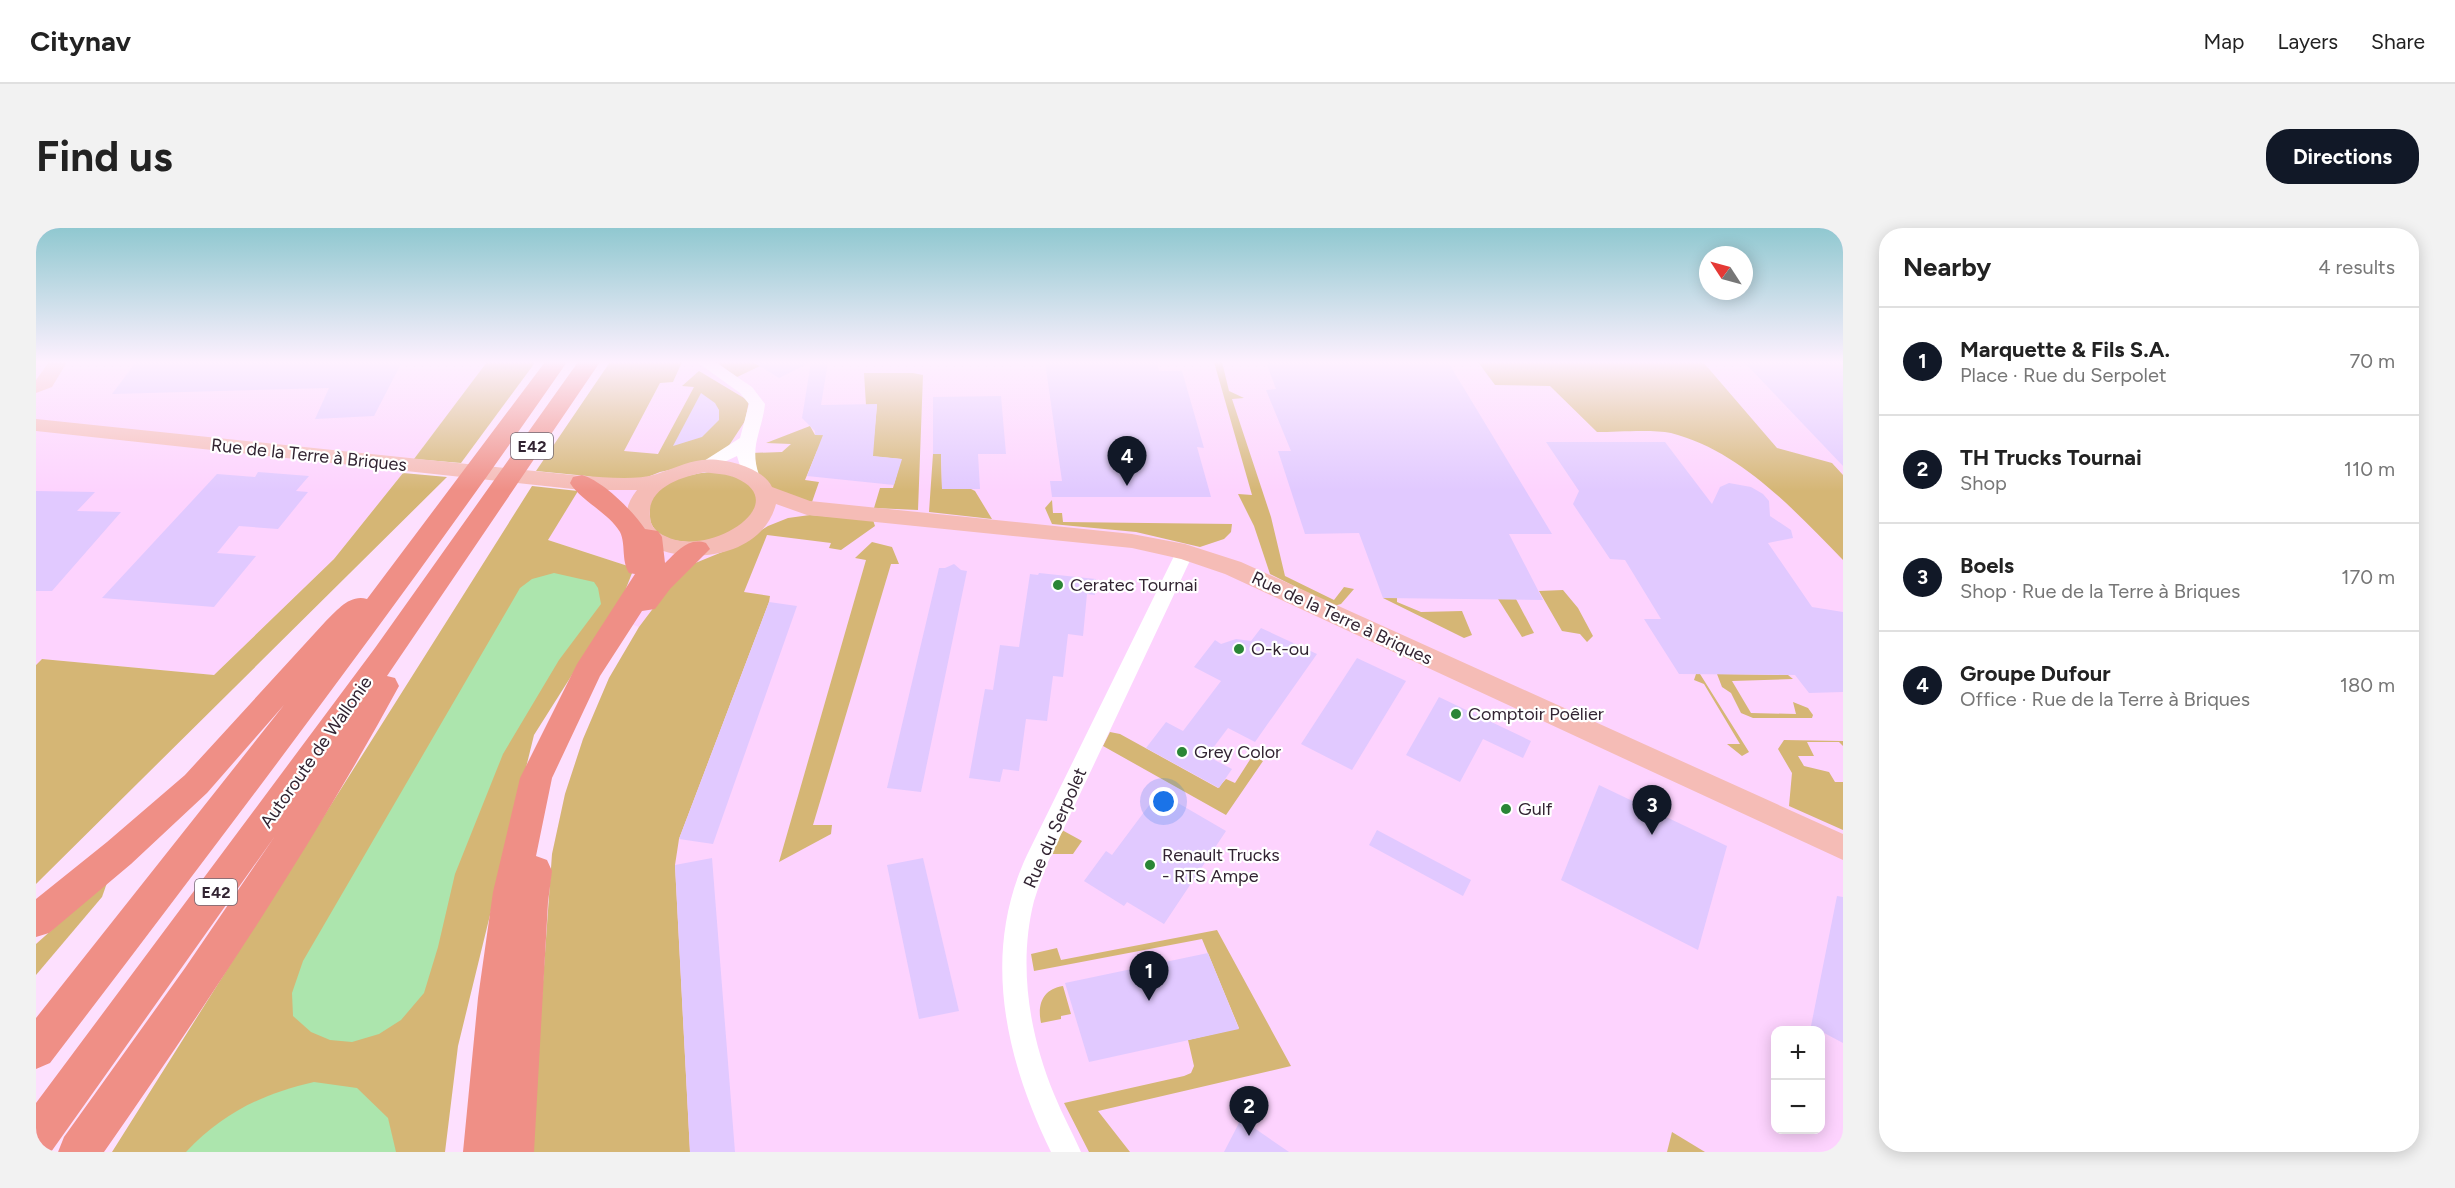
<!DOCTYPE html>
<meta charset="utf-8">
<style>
:root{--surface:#fff;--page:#f2f2f2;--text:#222;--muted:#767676;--line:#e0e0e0;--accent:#111827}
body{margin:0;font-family:Figtree,sans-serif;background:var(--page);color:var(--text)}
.controls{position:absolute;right:18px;bottom:18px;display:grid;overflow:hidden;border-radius:12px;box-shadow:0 3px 15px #0003}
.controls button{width:54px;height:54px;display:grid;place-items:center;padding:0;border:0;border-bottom:2px solid var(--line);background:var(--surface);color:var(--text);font:30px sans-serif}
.compass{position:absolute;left:1663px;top:18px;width:54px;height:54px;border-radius:50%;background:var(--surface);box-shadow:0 3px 15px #0003;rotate:306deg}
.you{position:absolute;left:1128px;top:574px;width:21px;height:21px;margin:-15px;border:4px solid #fff;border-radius:50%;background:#1a73e8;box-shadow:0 0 0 9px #1a73e833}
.badge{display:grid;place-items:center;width:39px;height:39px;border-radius:50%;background:var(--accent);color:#fff;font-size:20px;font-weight:700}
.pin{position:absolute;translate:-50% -50px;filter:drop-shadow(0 2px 3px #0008)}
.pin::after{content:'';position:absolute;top:32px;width:21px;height:18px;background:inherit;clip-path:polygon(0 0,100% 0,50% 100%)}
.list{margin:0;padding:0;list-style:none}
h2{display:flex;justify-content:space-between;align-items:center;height:78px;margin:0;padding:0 24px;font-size:26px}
h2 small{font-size:20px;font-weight:400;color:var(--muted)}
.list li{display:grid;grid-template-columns:39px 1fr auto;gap:18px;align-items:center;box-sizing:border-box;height:108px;padding:0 24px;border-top:2px solid var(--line)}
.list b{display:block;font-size:22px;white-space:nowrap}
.list p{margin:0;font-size:20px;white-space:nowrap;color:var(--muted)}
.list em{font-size:20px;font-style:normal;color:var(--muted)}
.map{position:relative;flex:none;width:1807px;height:924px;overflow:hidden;border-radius:24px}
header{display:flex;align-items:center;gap:36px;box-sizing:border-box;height:84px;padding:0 30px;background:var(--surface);border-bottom:2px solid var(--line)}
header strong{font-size:28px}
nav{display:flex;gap:33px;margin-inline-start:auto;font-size:21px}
.intro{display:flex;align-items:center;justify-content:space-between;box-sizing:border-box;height:144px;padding:0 36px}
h1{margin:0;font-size:42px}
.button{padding:15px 27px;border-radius:24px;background:var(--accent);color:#fff;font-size:21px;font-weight:700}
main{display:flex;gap:36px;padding:0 36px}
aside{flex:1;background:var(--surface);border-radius:24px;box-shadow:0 3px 15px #0003}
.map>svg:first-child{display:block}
</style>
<header>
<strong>Citynav</strong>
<nav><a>Map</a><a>Layers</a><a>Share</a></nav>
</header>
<div class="intro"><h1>Find us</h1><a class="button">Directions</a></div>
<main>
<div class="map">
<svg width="1807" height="924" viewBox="0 0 1807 924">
<rect width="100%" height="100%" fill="#fde0fe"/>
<g fill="#fdd3fe" fill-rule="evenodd">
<path d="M0,134H451L378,231L298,331L178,447L6,431L0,437Z"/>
<path d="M646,134H1807V924H495L516,626L529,566L547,511L573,450L603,399L573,388L598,340L512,312L550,248L566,250L610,182L624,155L637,154ZM1740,802H1784V902H1740Z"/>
</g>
<g fill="#d5b675">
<path d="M451,134H497L498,136L425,235L378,231Z"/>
<path d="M574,134H646L637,154L624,155L588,223L622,226L658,159L646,158L663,143L713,173L709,193L692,219L685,227L656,237L624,244L594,256L551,248L500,243Z"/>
<path d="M680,134H717L724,138L701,149Z"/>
<path d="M1178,134H1186L1193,163L1208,170L1196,171L1235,289L1249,348L1298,372L1308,359L1318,361L1305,376L1298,378L1234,346L1218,298L1202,266L1216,267Z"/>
<path d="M1442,134H1667L1741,220L1796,235L1807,247V332C1758,282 1705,223 1635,205C1616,201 1581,204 1561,204L1514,158L1459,157Z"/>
<path d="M828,145H877L887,147L882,282L838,280L844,260H857L865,231L781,223L769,252L783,254L776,274L730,264L714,225L746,224L755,216L730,215L774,198L779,207L838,208L841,177H830Z"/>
<path d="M897,226H905L906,261H935L939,263L956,291L893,284Z"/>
<path d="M676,244C701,246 736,259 715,291C712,295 705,298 700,300C694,304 687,310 680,312C667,315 647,315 634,311C624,307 614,300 614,289C614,285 613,279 614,275C619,253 657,245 676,244Z"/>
<path d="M367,245L411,249L0,656V437L6,431L178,447L298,331Z"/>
<path d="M496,258L542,263L512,312L598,340L589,363L498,507L422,818L409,924H76Z"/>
<path d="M1016,272L1017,285H1026L1027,294L1196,296L1195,304L1188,311L1164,319L1100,304L1016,296L1009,280Z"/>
<path d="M774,287L837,292L839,298L805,322L793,320L795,315L731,307L708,364L734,368L733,374L643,611L639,637L654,924H495L516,626L529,566L547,511L573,450L603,399L643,346L652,338L696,320L732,298L752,290Z"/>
<path d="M836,314L856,319L863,336H855L777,597H796L795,606L743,634L830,332L819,330Z"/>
<path d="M1527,362L1542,380L1557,408L1551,414L1544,406L1526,403L1503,363Z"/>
<path d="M1347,370H1361V374L1385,384L1426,383L1436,407L1428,410Z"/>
<path d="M1462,371H1480L1498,405L1486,409Z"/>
<path d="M1660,446H1664L1713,524L1706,528L1691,516H1704L1668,456L1658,452Z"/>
<path d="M1681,446L1752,447L1757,451L1696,453L1715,485L1760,486L1757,474L1772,480L1777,487L1776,490H1717L1705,485L1695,465L1686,459Z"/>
<path d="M1074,504L1084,506L1182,560L1190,551L1199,555L1217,527L1227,533L1190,587L1067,518Z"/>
<path d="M1748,512L1807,513V518L1803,514H1771L1778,528H1762L1768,538L1793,544L1799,554H1807V602L1753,578L1756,545L1742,521Z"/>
<path d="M1026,602L1046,613L1037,626H1015Z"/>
<path d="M72,652L66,669L0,747V716Z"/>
<path d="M1181,702L1255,838L1062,883L1094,924H1053L1028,875L1148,848L1155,845L1158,838L1152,812L1203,800L1166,711L998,743L995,726L1021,720L1025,732Z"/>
<path d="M1027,758L1035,786L1025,788V791L1005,795C1001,776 1007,761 1027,758Z"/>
<path d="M1636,904L1669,924H1631Z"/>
</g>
<g fill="#ace5ad">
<path d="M518,345L558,354L562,360L565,376L523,432L467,526L419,646L402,719L388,765L365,792L343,806L316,814L294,812L275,804L257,788L256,765L267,733L484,360L496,351Z"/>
<path d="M278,854L321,860L352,890L360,924H150C187,885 226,866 278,854Z"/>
</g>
<g fill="#e1c9ff">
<path d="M100,134H366L338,188L279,191L293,160L76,166Z"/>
<path d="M717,134H792L785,177L841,176L837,228L866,231L858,257L771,248L787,207H779V203L766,190L775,134L743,150Z"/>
<path d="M1009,134H1121L1123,143H1146L1168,220L1161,219L1175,269H1016L1014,253H1026Z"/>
<path d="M1230,134H1412L1516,306H1473L1507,372L1347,370L1323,305L1269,306L1242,223H1255L1230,162L1240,161Z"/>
<path d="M1708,134H1807V238Z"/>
<path d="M665,165L679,175L683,182V192L666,209L637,218Z"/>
<path d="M965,168L970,226H942L944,261H906L905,226H897V169Z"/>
<path d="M1510,214H1629L1676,276L1684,259L1693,255L1715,259L1727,266L1733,273L1734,288L1755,302L1757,310L1732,315L1776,379L1807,384V464L1773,465L1759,447L1643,446L1608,391H1625L1589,332L1574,331L1537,276L1543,263Z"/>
<path d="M222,244L273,248L260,263L272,264L242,301L203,298L181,325L220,328L178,379L66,370L181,246L219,249Z"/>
<path d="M0,263L59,264L41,283L85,284L16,363H0Z"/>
<path d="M918,336L925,342L931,343L885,564L851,560L903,340H909Z"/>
<path d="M1003,345L1060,351L1059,367L1051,366L1047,408L1032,406L1027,449L1017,448L1011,493L990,491L983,543L967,541L964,554L933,550L949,461L957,462L964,417L983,419L994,346L1002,347Z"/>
<path d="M733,374L761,378L677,616L643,611Z"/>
<path d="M1225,400L1281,426L1219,514L1192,500L1171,528L1196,541L1183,560L1110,520L1130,494L1147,503L1185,453L1158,439L1179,412L1185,416L1200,411L1215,413Z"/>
<path d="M1321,430L1370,453L1316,542L1265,516Z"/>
<path d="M1403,469L1495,513L1487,530L1447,511L1424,554L1370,527Z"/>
<path d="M1563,557L1691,618L1662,722L1525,652Z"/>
<path d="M1123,564L1190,603L1128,696L1091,674L1088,678L1048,653L1070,623L1076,627Z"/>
<path d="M1341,602L1435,652L1427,668L1333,617Z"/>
<path d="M676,630L699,924H654L639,637Z"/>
<path d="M887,630L923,783L883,791L851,637Z"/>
<path d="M1801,668L1807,669V815L1775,798Z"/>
<path d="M1172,725L1203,801L1053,834L1029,755Z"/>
<path d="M1205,891L1253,924H1188Z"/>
</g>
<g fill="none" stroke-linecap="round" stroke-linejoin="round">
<g fill="#fff" fill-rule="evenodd">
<path d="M661,134H679L716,159L729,176C726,204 713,218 723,247L720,251H708L701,228L669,243L663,242L660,238L704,210L713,176L704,165Z"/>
<path d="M1149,318L1156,320L1158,324L1012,634C1007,647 1002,660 998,673C982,736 993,806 1018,866C1026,886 1036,904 1045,924H1015C969,830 945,725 991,627L1140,324L1142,320Z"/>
</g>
<g fill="#f5bcb6" fill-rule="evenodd">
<path d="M13,134H31L16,159L0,165V152Z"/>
<path d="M0,191L546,248C570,249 598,253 621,246C636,241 650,234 666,232C686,229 727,239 736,259L774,273L1096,306L1149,316L1205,334L1807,606V632L1189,346L1145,331L1096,320L771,287L740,276C718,361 547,330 601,262H546L0,203ZM669,244C679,246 692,246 700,250C759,276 672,331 629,308C620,304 614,298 614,288C611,259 646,249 669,244Z"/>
</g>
<g fill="#ef8f86" fill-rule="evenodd">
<path d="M509,134H531C366,373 190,604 14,835L0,841V790L248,477L171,565L95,636L13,705L0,709V671L71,614L149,547L289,394C301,383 313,366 331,371Z"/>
<path d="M542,134H564L351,448L359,450L363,458C275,620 173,773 68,924H22L28,909L149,740L239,608L15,924H0V875L339,420Z"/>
<path d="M546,247C567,253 597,283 609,301L622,303L626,309L629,335C642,323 652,309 670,315L674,321L634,361L619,381L606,383L564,448L516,550L500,628L511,632L516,643L512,674L498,924H427L442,770L457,664L484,550L541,436L599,346L593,345C585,332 590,316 584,304C572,284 546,274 534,255L537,249Z"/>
</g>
</g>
<linearGradient id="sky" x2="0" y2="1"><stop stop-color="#90c8d0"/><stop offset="0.51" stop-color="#fef1ff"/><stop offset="1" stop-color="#fef1ff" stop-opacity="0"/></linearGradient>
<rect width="1807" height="263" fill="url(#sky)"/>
<g fill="#2a8636" stroke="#fff" stroke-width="2">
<circle cx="1022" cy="357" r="6"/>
<circle cx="1203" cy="421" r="6"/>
<circle cx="1420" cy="486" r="6"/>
<circle cx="1146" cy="524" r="6"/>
<circle cx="1470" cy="581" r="6"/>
<circle cx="1114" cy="637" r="6"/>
</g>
<g text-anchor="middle" stroke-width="4.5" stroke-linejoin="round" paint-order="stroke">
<g fill="#fff" stroke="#706670" stroke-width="1.5">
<rect x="475" y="205" width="42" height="26" rx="4.5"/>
<rect x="159" y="651" width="42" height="26" rx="4.5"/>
</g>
<g font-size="16" font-weight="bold" fill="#322432">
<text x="496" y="224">E42</text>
<text x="180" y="670">E42</text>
</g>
<g font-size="18" fill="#322432" stroke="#fff">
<text transform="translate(273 227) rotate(6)" y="6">Rue de la Terre à Briques</text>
<text transform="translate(1306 390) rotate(25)" y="6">Rue de la Terre à Briques</text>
<text transform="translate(280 524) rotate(-55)" y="6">Autoroute de Wallonie</text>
<text transform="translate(1019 600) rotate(-66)" y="6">Rue du Serpolet</text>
</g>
<g font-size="18" fill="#322432" stroke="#fff" text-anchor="start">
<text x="1034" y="363">Ceratec Tournai</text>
<text x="1215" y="427">O-k-ou</text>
<text x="1432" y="492">Comptoir Poêlier</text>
<text x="1158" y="530">Grey Color</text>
<text x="1482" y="587">Gulf</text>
<text x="1126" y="633">Renault Trucks<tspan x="1126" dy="21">- RTS Ampe</tspan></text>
</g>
</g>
</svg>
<div class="controls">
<button>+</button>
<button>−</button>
</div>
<svg class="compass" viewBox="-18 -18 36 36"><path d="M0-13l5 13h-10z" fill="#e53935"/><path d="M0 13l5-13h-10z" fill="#767676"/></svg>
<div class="you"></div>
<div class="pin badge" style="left:1113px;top:773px">1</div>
<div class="pin badge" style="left:1213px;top:908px">2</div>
<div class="pin badge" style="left:1616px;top:607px">3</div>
<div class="pin badge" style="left:1091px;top:258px">4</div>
</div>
<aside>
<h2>Nearby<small>4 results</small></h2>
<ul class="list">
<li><span class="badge">1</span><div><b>Marquette &amp; Fils S.A.</b><p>Place · Rue du Serpolet</p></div><em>70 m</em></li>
<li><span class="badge">2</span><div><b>TH Trucks Tournai</b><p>Shop</p></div><em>110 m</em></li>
<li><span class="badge">3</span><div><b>Boels</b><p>Shop · Rue de la Terre à Briques</p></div><em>170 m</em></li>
<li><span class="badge">4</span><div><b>Groupe Dufour</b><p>Office · Rue de la Terre à Briques</p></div><em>180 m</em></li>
</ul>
</aside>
</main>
